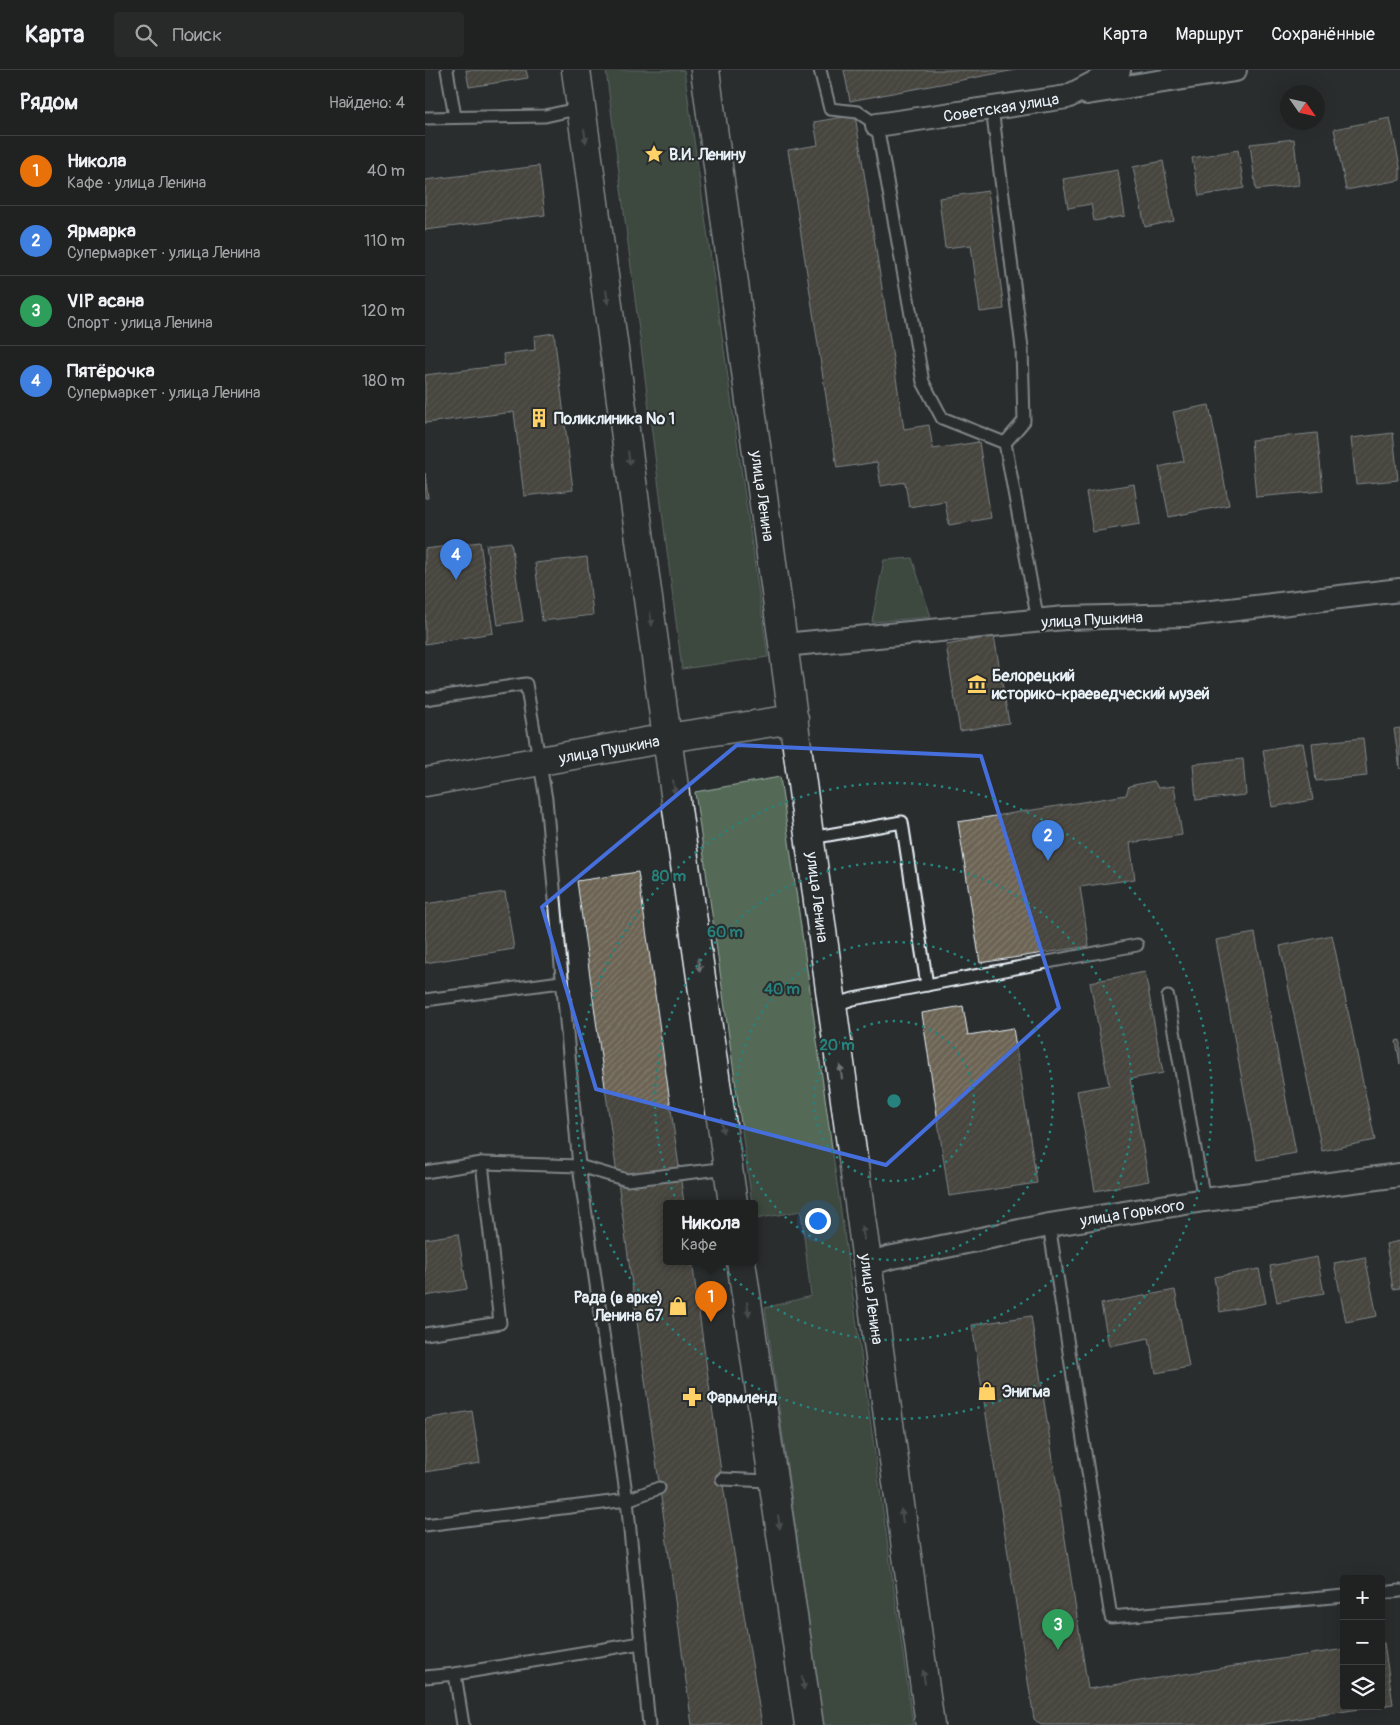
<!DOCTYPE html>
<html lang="ru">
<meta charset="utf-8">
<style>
:root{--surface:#202222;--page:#282a2a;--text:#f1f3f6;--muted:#a2a4a5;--line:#3d3f40;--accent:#ffd166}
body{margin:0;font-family:Pangolin,sans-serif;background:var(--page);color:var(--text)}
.controls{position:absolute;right:15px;bottom:15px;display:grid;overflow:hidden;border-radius:5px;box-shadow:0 5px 20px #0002}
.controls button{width:45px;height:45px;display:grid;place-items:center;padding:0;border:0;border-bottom:1px solid var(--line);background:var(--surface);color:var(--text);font:25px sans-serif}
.compass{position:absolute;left:855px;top:15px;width:45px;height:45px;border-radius:50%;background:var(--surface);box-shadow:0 5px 20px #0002;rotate:124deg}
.you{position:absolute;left:392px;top:1150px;width:18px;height:18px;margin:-12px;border:4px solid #fff;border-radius:50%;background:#1a73e8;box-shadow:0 0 0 8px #1a73e833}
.badge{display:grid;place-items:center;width:32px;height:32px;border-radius:50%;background:var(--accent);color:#fff;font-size:16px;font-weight:700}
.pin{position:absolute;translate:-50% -41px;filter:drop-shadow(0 1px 2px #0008)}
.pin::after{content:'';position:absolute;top:26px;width:18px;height:15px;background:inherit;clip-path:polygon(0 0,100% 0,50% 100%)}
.popup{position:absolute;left:238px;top:1130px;width:95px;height:65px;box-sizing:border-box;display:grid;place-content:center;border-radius:5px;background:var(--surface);filter:drop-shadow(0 1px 4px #0005);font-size:16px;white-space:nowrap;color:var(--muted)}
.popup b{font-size:19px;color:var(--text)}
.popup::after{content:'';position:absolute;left:50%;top:100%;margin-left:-10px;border:10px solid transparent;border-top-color:var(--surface)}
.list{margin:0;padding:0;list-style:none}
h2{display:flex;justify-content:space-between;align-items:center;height:65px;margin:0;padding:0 20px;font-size:21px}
h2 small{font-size:16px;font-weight:400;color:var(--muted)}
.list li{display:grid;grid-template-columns:32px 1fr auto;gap:15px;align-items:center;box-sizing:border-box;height:70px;padding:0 20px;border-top:1px solid var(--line)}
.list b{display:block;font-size:19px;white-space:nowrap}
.list p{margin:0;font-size:16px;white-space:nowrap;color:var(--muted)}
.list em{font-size:16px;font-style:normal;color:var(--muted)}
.icon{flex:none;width:28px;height:28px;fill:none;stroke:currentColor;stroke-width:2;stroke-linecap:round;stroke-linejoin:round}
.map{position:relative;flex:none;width:975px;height:1655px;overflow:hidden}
header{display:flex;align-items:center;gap:30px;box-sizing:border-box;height:70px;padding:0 25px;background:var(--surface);border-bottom:1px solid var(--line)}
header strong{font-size:24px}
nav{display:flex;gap:28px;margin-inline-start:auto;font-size:18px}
.search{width:350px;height:45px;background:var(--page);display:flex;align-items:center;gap:12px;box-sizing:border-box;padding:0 18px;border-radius:5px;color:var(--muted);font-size:19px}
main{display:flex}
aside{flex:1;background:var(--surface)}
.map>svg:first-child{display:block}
</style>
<header>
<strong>Карта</strong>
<div class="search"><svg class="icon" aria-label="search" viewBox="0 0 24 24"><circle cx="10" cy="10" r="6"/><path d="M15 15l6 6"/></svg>Поиск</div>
<nav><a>Карта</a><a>Маршрут</a><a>Сохранённые</a></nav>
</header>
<main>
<aside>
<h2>Рядом<small>Найдено: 4</small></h2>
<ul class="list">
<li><span class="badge" style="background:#e8710a">1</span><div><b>Никола</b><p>Кафе · улица Ленина</p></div><em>40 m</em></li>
<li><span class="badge" style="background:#3f7fe0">2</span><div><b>Ярмарка</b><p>Супермаркет · улица Ленина</p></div><em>110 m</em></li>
<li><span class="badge" style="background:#2e9e5b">3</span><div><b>VIP асана</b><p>Спорт · улица Ленина</p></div><em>120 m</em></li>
<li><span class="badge" style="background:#3f7fe0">4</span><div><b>Пятёрочка</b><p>Супермаркет · улица Ленина</p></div><em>180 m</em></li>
</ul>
</aside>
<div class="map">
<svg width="975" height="1655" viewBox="0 0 975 1655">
<defs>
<pattern id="building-hatch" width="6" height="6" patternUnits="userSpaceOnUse" patternTransform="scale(1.25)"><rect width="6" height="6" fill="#6c6454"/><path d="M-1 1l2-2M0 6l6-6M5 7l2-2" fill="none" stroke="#817b6d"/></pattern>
</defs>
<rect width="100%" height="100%" fill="#2a2d2e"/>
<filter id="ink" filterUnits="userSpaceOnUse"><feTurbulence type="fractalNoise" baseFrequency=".02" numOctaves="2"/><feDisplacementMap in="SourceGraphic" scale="10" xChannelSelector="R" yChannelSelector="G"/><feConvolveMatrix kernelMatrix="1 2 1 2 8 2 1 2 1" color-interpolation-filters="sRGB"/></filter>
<g filter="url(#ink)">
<g fill="#546b57" stroke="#9eaea8">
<path d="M181,0H259L343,587L257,599Z"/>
<path d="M487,488L506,547L447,552L459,490Z"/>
<path d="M355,707L488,1655H398L340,1238L386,1226L376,1141L330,1149V1133H327L270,722Z"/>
</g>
<g fill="url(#building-hatch)" stroke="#e8f1f8">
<path d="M41,0H101L103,8L44,17Z"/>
<path d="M419,0H590L425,31Z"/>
<path d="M430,45L479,359L504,355L508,379L554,372L566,448L524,455L520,431L484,437L480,412L456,416L452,392L412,398L363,80L393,75L389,52Z"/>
<path d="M965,48L975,97V110L921,120L909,59Z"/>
<path d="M869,69L874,115L831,120L825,74Z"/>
<path d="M813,80L819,118L774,126L767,88Z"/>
<path d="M738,91L749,151L720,157L708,97Z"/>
<path d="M114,96L120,145L0,160V110Z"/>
<path d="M693,100L700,146L669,151L666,134L643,138L638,109Z"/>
<path d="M563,121L579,239L555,242L546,175L520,178L514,128Z"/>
<path d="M129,263L148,420L99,426L89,342L0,353V305L80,295L78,284L110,280L109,266Z"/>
<path d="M784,335L804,435L744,447L734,397L759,391L748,342Z"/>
<path d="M892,363L898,421L831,427L826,370Z"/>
<path d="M968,363L973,410L931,414L926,368Z"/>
<path d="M0,403L3,428H0Z"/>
<path d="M709,414L715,454L668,462L661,422Z"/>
<path d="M55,472L68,563L0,574V479Z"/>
<path d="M86,472L98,551L73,555L61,475Z"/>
<path d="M162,487L168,545L117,551L110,493Z"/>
<path d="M569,566L584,653L535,661L521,575Z"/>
<path d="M975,658V699L969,659Z"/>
<path d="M938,668L942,706L891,711L887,673Z"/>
<path d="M878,673L888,730L847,737L838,680Z"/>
<path d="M818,689L821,725L771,730L768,694Z"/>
<path d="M729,711L733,718L749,716L757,765L705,773L710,809L655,817L664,876L555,893L533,752L701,725L704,716Z"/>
<path d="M213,802L259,1133H242V1191H267L297,1409L337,1655H267L152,811Z"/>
<path d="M80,822L89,879L0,893V834Z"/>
<path d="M830,863L871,1083L832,1090L791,870Z"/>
<path d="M907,865L950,1070L897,1081L855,876Z"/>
<path d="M720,902L738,1003L705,1009L724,1111L670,1121L652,1021L684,1015L665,912Z"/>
<path d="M538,936L543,965L588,958L612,1113L524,1126L497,943Z"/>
<path d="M975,970V994L971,971Z"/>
<path d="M33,1164L42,1219L0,1226V1169Z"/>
<path d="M975,1171V1218L968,1219L961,1174Z"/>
<path d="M892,1187L899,1223L852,1232L845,1196Z"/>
<path d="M940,1187L952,1246L921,1252L909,1193Z"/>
<path d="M834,1199L841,1233L795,1242L789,1207Z"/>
<path d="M750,1220L764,1297L731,1303L724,1268L684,1276L676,1234Z"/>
<path d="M606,1246L663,1619L919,1579V1636H953L833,1655H616L609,1649L547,1255Z"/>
<path d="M47,1341L55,1393L0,1402V1349Z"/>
<path d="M956,1573H959L968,1634L956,1636Z"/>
</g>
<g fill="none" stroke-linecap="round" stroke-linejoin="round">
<g stroke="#e8f1f8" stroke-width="15">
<g id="lane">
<path d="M22,0L30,47"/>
<path d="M395,0L405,39L433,42L452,55L498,312L517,348L580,373L613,551"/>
<path d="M567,38L597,278L599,351L580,373"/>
<path d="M0,48L120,46L156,38"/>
<path d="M0,629L101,614L121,729L154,1096L57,1093L0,1102"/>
<path d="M386,768L477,752L502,915"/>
<path d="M743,927L779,1130"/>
<path d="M0,930L136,912"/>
<path d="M407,936L428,929L712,875"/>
<path d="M624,1155L686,1547L919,1526"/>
<path d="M0,1264L75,1253L57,1093"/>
<path d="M297,1409L348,1411"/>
<path d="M0,1455L202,1430L234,1418"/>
<path d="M956,1523L975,1521"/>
<path d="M30,1604L216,1573"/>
<path d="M0,1607L30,1604L38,1655"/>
<path d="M224,1655L202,1430L154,1096L202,1110L303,1098"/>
</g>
</g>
<g stroke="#e8f1f8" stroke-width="26">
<g id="street">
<path d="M662,23L810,0"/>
<path d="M452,55L642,27L694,0"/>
<path d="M359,575L640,548L761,545L975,520"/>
<path d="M442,1195L463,1188L624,1155L779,1130L975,1105"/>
</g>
</g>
<g stroke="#e8f1f8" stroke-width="31">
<g id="secondary">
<path d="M151,0L242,668L308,1133"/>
<path d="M280,0L505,1655"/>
<path d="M0,712L242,668L369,649"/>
<path d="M316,1191L384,1655"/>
</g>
</g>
<use href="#lane" stroke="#2a2d2e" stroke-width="11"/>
<use href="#street" stroke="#2a2d2e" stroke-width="22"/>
<use href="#secondary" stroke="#2a2d2e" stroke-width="28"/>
</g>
<defs><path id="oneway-solid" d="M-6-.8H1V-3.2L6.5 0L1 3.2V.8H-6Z" transform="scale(1.25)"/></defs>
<g fill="#6c7275">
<use href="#oneway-solid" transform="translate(160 66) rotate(82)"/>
<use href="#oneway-solid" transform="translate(182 227) rotate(82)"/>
<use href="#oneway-solid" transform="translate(204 388) rotate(82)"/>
<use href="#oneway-solid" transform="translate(226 549) rotate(82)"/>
<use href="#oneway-solid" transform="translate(249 717) rotate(82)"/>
<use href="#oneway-solid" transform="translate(274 895) rotate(82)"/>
<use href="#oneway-solid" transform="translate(416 1002) rotate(-98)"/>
<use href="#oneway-solid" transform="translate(297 1056) rotate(82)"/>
<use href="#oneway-solid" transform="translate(438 1163) rotate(-98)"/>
<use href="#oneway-solid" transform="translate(323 1239) rotate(82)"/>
<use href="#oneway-solid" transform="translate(477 1446) rotate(-98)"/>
<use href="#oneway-solid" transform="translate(354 1452) rotate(82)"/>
<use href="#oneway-solid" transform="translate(499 1607) rotate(-98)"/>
<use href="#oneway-solid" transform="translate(378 1613) rotate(82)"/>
</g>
</g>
<path d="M0 0H975V1655H0ZM312,675L556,686L634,938L461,1095L171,1019L117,837Z" fill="#2a2d2e" fill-opacity=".55" fill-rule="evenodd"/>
<path fill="none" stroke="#466fde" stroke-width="4" stroke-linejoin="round" d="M312,675L556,686L634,938L461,1095L171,1019L117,837Z"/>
<g fill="none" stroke="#25827c" stroke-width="2.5" stroke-dasharray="2.5 5">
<circle cx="469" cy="1031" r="80"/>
<circle cx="469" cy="1031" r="159"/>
<circle cx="469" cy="1031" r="239"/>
<circle cx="469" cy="1031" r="318"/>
</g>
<defs>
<g id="sight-bare" transform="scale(1.5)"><path d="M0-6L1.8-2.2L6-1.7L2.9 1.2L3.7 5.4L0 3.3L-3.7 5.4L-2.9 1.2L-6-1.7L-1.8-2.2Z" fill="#ffd166" stroke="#2a2d2e" stroke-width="2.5" paint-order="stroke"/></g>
<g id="building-bare" transform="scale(1.5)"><path d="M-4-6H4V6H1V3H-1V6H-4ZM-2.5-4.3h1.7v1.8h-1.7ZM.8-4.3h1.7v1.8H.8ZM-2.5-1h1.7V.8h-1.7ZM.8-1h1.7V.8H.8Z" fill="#ffd166" stroke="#2a2d2e" stroke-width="2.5" paint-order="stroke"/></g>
<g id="museum-bare" transform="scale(1.5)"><path d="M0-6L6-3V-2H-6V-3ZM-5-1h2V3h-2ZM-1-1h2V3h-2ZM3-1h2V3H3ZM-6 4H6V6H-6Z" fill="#ffd166" stroke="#2a2d2e" stroke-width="2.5" paint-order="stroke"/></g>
<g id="shop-bare" transform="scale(1.5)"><path d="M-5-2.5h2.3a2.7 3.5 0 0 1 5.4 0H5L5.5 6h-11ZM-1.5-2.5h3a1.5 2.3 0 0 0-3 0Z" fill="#ffd166" stroke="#2a2d2e" stroke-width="2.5" paint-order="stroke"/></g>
<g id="pharmacy-bare" transform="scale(1.5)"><path d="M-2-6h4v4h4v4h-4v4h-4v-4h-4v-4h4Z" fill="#ffd166" stroke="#2a2d2e" stroke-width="2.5" paint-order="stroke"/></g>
</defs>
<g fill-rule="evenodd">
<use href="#sight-bare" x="229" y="84"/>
<use href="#building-bare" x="114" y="348"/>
<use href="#museum-bare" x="552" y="614"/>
<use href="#shop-bare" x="253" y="1236"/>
<use href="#shop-bare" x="562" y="1321"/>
<use href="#pharmacy-bare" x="267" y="1327"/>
</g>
<g text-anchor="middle" stroke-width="4" stroke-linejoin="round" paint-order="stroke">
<g font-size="16" fill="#e8f1f8" stroke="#2a2d2e">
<text transform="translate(576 37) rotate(-9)" y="6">Советская улица</text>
<text transform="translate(338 426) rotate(82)" y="6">улица Ленина</text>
<text transform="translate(667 549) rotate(-3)" y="6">улица Пушкина</text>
<text transform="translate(184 679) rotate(-10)" y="6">улица Пушкина</text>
<text transform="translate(393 827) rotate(83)" y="6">улица Ленина</text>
<text transform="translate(707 1142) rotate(-9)" y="6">улица Горького</text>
<text transform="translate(447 1229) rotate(82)" y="6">улица Ленина</text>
</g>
<g font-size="16" font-weight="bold" fill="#e8f1f8" stroke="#2a2d2e" text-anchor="start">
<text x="244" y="90">В.И. Ленину</text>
<text x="129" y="354">Поликлиника № 1</text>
<text x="567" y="611">Белорецкий<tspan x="567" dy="18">историко-краеведческий музей</tspan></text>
<text x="238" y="1233" text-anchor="end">Рада (в арке)<tspan x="238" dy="18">Ленина 67</tspan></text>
<text x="577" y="1327">Энигма</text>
<text x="282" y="1333">Фармленд</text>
</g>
</g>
<circle cx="469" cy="1031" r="8" fill="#25827c" stroke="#2a2d2e" stroke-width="2.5"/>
<g font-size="15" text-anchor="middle" font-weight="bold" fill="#25827c" stroke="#2a2d2e" stroke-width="4" stroke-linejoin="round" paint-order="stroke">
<text x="244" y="811">80 m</text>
<text x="300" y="867">60 m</text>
<text x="357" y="924">40 m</text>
<text x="412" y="980">20 m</text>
</g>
</svg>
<div class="controls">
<button>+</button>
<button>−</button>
<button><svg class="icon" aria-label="layers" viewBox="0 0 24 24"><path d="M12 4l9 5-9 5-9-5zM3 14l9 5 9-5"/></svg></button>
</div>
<svg class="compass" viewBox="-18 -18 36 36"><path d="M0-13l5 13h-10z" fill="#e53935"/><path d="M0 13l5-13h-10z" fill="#a2a4a5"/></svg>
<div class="you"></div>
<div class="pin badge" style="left:286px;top:1252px;background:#e8710a">1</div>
<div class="popup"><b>Никола</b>Кафе</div>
<div class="pin badge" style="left:623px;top:791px;background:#3f7fe0">2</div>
<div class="pin badge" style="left:633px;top:1580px;background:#2e9e5b">3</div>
<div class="pin badge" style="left:31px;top:510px;background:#3f7fe0">4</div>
</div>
</main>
